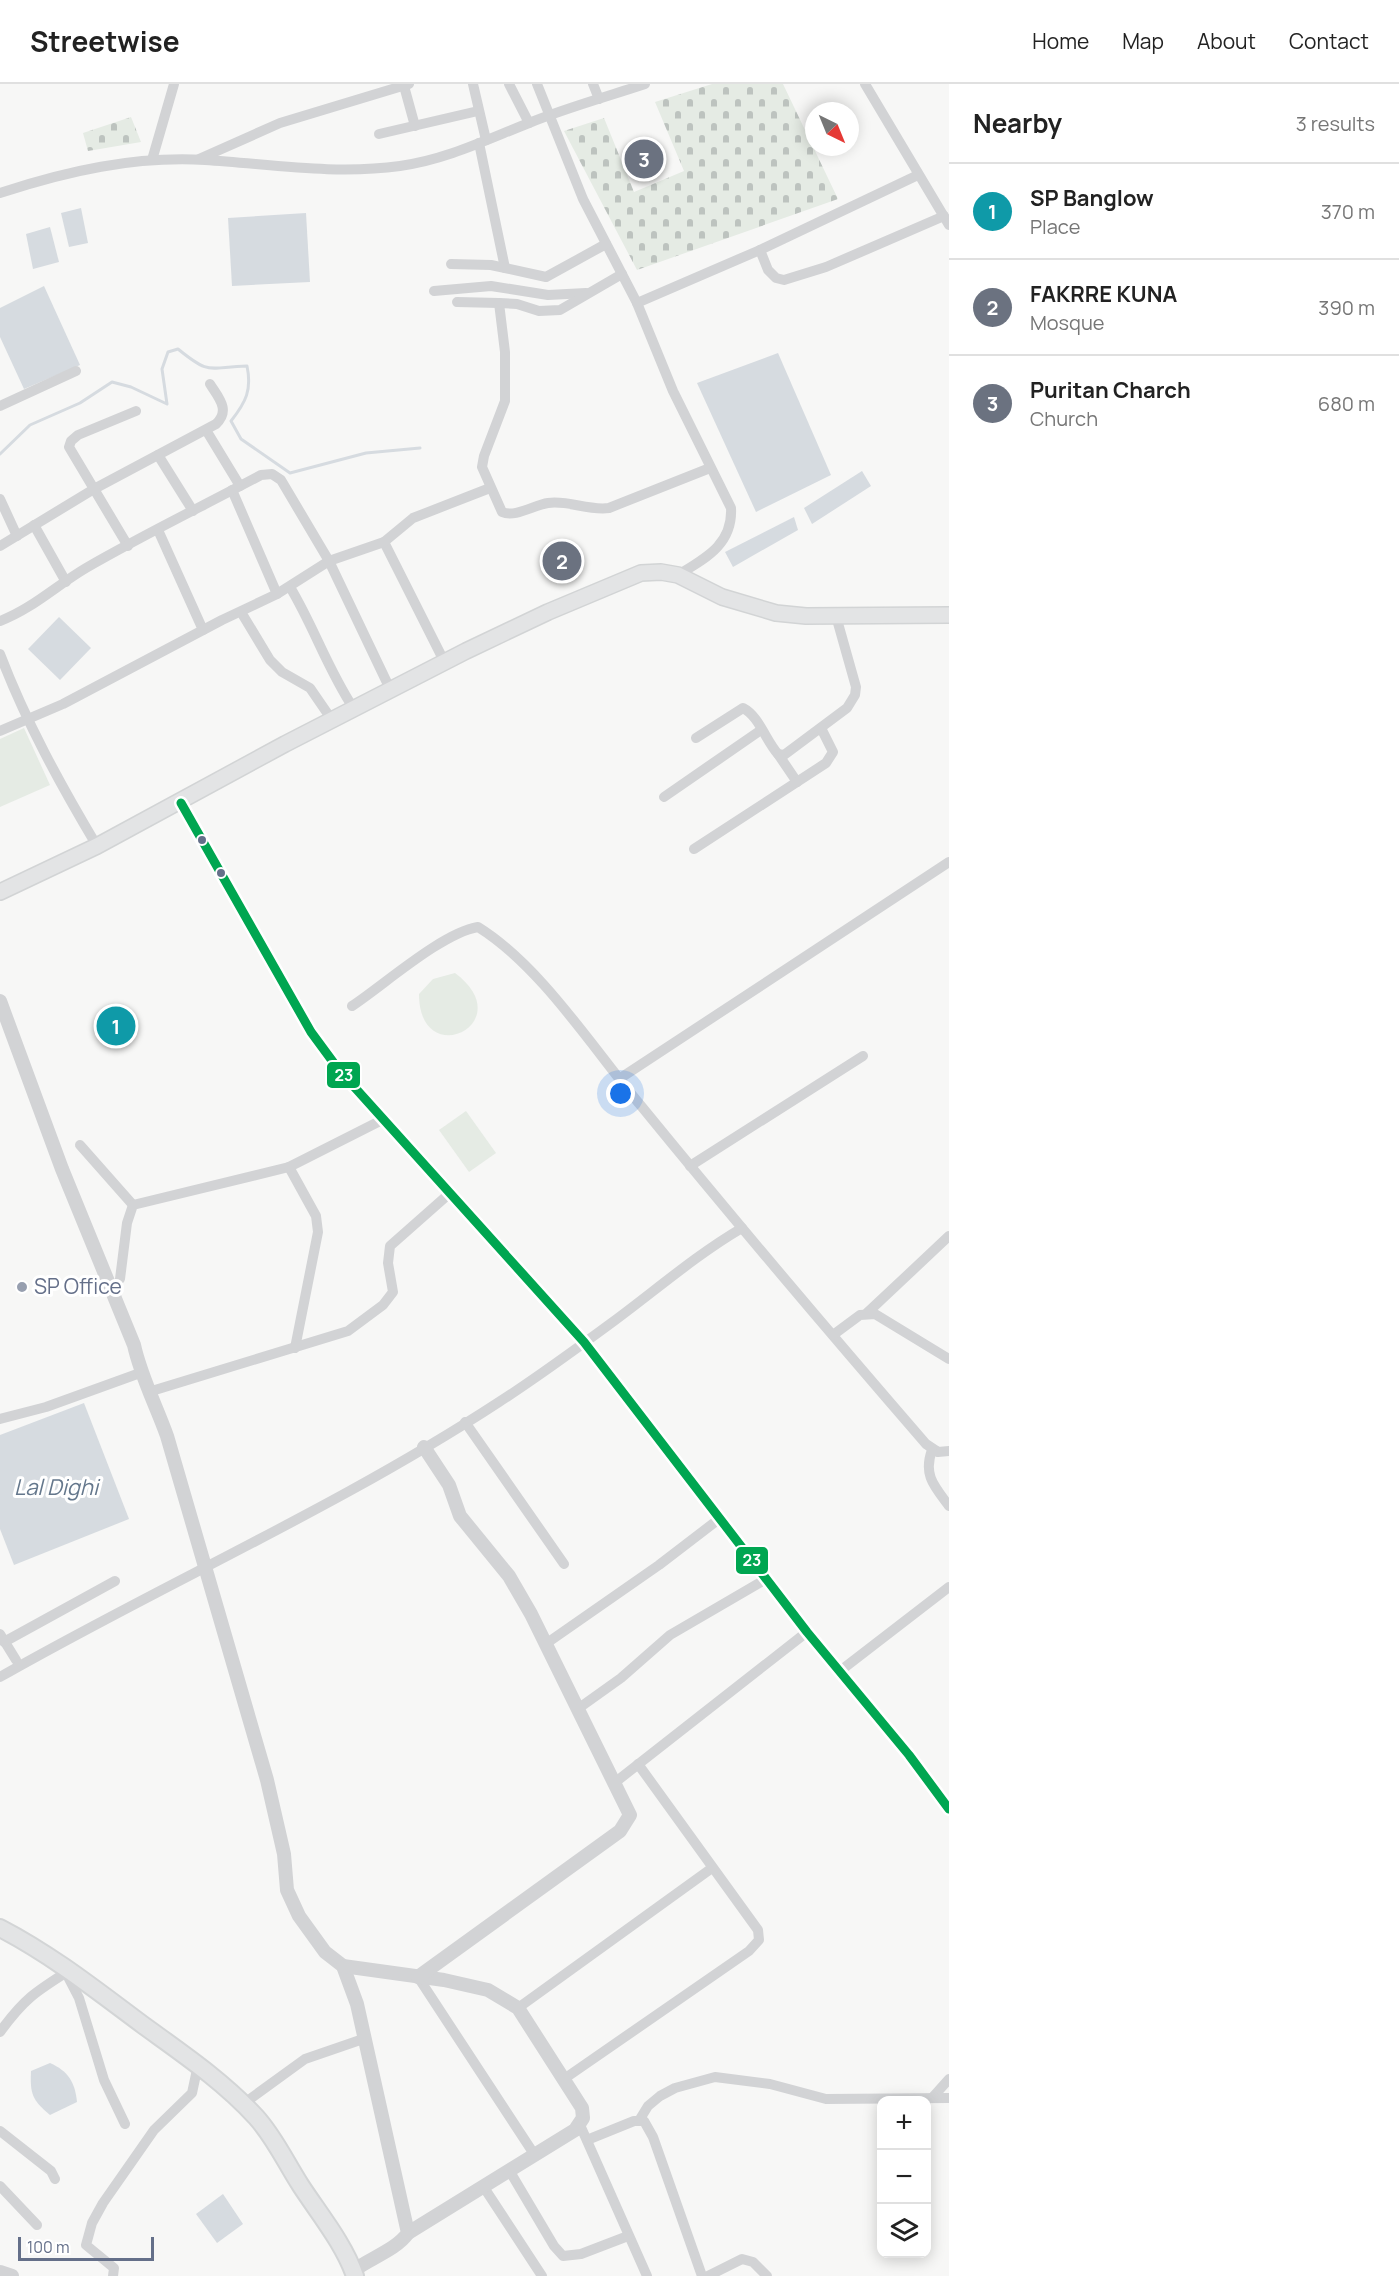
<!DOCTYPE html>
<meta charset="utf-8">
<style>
:root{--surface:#fff;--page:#f6f6f6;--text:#222;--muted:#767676;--line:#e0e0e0;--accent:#575a61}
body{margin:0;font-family:Manrope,sans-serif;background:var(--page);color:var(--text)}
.controls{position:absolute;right:18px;bottom:18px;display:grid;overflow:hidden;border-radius:12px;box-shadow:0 3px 15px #0003}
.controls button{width:54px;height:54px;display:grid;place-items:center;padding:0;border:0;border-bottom:2px solid var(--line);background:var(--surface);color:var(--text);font:30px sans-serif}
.compass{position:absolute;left:805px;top:18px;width:54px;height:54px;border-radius:50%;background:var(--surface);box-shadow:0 3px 15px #0003;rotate:137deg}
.scale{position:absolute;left:18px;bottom:15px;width:136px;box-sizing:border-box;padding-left:6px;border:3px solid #646f89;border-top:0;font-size:16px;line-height:21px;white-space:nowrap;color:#646f89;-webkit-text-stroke:4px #fff;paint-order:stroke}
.you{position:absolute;left:621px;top:1010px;width:21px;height:21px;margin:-15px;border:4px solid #fff;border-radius:50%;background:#1a73e8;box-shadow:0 0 0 9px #1a73e833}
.badge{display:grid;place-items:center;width:39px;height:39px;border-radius:50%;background:var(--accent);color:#fff;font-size:20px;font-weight:700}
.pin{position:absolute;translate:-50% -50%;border:3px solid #fff;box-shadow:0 2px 6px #0006}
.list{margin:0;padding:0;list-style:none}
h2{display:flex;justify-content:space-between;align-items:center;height:78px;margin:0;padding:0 24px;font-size:26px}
h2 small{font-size:20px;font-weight:400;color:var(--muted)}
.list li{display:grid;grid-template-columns:39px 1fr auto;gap:18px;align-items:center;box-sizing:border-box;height:96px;padding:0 24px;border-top:2px solid var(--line)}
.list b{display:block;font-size:22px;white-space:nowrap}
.list p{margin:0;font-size:20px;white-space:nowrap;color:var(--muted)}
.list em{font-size:20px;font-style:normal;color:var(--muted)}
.icon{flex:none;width:33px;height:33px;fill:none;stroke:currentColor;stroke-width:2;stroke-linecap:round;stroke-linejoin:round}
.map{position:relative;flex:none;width:949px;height:2192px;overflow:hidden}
header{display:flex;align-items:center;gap:36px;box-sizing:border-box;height:84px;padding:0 30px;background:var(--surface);border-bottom:2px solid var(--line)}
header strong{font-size:28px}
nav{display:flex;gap:33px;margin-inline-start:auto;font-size:21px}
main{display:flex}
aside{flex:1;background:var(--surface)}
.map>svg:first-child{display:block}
</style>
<header>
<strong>Streetwise</strong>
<nav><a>Home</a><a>Map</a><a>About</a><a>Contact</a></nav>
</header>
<main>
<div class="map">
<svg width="949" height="2192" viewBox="0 0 949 2192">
<defs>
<pattern id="cemetery-stones" width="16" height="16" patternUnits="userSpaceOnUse" patternTransform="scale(1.5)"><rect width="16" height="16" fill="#e5ebe4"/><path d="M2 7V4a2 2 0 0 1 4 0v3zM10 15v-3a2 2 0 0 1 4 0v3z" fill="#bdc3bf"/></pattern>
</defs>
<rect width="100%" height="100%" fill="#f7f7f6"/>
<g fill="#e5ebe4">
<path d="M24,644L50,701L0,723V655Z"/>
<path d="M455,889C522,939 419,989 419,910L433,895Z"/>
<path d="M466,1027L496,1069L469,1088L439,1046Z"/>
</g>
<g fill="url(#cemetery-stones)">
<path d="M712,0H783L838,115L637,186L564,47L604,34L634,108L684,87L655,18Z"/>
<path d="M131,33L141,58L88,67L83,49Z"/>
</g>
<g fill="#d6dbe0">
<path d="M81,124L88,159L69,163L61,129Z"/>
<path d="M306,129L310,198L232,202L228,134Z"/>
<path d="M50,143L59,178L33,185L26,150Z"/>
<path d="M44,202L80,281L24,305L0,253V224Z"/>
<path d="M778,269L831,391L756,428L697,299Z"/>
<path d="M862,387L871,402L812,440L804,424Z"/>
<path d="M794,433L798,446L733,483L725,468Z"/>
<path d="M59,533L91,564L60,596L28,565Z"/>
<path d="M84,1319L129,1435L14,1481L0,1445V1351Z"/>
<path d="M50,1979C68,1987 75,1998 77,2018L50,2031C32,2016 30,2010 31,1987Z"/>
<path d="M223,2110L243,2140L217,2159L196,2130Z"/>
</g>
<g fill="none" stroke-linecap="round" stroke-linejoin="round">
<path stroke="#d6dbe0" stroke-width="3" d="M0,370L30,341L80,319L112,298L131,303L167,320L162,285L168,268L178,265C211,292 208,283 247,282C252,306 246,318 231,337L241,355L290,389L366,369L420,364"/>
<g stroke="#d2d4d5" stroke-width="18">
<path id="secondary" d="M0,808L97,762L285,660L466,567L548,528L641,489L661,488L678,491L722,513L776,529L806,532L949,531"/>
</g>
<g stroke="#d3d5d6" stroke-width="20">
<path id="primary" d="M0,1844C52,1871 96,1906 143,1941C183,1970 223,1997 256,2033C275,2054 286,2079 301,2102C320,2131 344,2160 355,2192"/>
</g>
<g stroke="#d2d3d5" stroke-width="10">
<path d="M473,0L486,56"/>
<path d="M509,0L529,39"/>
<path d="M537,0L583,115L637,219L673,307L731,424C733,460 706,474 678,491"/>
<path d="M593,0L599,15"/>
<path d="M865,0L949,141"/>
<path d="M404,2L415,42"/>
<path d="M379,50L478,27"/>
<path d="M479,59L505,184"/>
<path d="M199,75L280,39L409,0"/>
<path d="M152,76L174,0"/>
<path d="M0,109C67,87 134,72 205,76C270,80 334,91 400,82C445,76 486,56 529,39C566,24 606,13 645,0"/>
<path d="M760,166L768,186L776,194L784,196L826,183L944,132"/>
<path d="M451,180L491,181L546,193L606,160"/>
<path d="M434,207L491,202L548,211L586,209"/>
<path d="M457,218L499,219L517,220L539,227L560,226L622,190"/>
<path d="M499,219L505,268V317L484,372L482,383L502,428C515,434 534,421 548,419C569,416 588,427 609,424L710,384"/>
<path d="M637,219L760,166L918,91"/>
<path d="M0,322L76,287"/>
<path d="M206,346L240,402"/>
<path d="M158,371L193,427"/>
<path d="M232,406L277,510"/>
<path d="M0,415L17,452"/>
<path d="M34,441L66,498"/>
<path d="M158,446L203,546"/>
<path d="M384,458L445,579"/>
<path d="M0,462L94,405L216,340C231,326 218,313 210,300"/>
<path d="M128,462L69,363L71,357L78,351L136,327"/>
<path d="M290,503C314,543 328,586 354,625"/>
<path d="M241,528L270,576L282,588L310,604L332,636"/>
<path d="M0,537C32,525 57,501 86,484C143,451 203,422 261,391L272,390L281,396L329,477L391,607"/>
<path d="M0,570C26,638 60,700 97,762"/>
<path d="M0,647L63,620L222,536L277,510L329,477L384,458L413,434L490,404"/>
<path d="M696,654L743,624C759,632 766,657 778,670L784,671L847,624L855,611L856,603L836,532"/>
<path d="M778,670L797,698"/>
<path d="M664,713L761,646"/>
<path d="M181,719L311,948L339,986L584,1258L807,1548L909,1671L949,1725"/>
<path d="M694,765L826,679L833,668L821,644"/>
<path d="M352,922C385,900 442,849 478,843C541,882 594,966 642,1023C735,1137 830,1249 926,1360L938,1368L949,1367"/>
<path d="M619,995L949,778"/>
<path d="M80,1061L133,1121"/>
<path d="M690,1082L863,972"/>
<path d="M120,1195L127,1139L133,1121L289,1083"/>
<path d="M867,1229L949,1152"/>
<path d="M833,1251L860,1231L875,1230L949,1275"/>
<path d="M295,1264L318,1148L316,1132L289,1083L384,1035"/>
<path d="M152,1310L155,1306L348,1247L383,1221L393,1208L388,1179L390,1162L450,1109"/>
<path d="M0,1335L46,1323L140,1289"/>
<path d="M465,1338L564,1480"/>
<path d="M932,1366C923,1391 934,1402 949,1422"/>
<path d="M0,1550L16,1576"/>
<path d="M4,1558L115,1497"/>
<path d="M547,1559L659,1481L719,1435"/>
<path d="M840,1587L949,1503"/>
<path d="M0,1593C165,1499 340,1422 499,1318C538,1293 576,1265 614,1237C656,1206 696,1171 742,1144"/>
<path d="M579,1624L621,1594L670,1551L766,1495"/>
<path d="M613,1700L807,1548"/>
<path d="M66,1889L79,1914L104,1996L125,2040"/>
<path d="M418,1893L534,2070"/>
<path d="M518,1924L712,1784"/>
<path d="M0,1948C24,1915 35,1908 70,1886"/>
<path d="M564,1995L749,1867L759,1856L758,1846L638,1680"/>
<path d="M932,2014L949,1995"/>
<path d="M243,2020L305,1975L366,1954"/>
<path d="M640,2035L648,2022L660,2012L675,2004L715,1993L770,2000L826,2015L949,2014"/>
<path d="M580,2041L647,2192"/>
<path d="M0,2047L51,2087L55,2095"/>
<path d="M587,2056L634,2037H644L653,2053L702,2192"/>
<path d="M509,2086L554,2162L563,2172L581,2170L628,2152"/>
<path d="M0,2102L37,2141"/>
<path d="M483,2102L542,2192"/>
<path d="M113,2192L114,2184L86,2161L92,2139L103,2119L154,2046L192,2009L198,1981"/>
<path d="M708,2192L742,2175L753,2178L767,2192"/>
</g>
<g stroke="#d2d3d5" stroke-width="14">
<path d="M0,917L62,1085L134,1261C141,1293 156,1321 167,1352L267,1696L284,1770L287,1806L299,1832L325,1868L343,1882L357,1920L408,2149C396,2166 370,2174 353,2187"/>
<path d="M343,1882L444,1896L488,1906L518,1924L582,2024L583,2034L575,2046L408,2149"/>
<path d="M418,1893L620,1747L630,1731L531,1530L509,1492L460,1432L449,1401L424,1363"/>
<path d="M0,2188L12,2192"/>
</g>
<use href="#secondary" stroke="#e3e4e5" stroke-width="15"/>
<use href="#primary" stroke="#e3e4e5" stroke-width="16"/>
<g stroke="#fff" stroke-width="14">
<path id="bus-1" d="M181,719L311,948L339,986L584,1258L807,1548L909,1671L949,1725"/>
</g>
<use href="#bus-1" stroke="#00a651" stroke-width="9"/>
</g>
<g fill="#646f89" stroke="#fff" stroke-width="2">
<circle cx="202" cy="756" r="5"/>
<circle cx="221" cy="789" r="5"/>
</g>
<circle fill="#979faf" stroke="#fff" stroke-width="2" cx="22" cy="1203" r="6"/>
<g text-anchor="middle" stroke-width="6" stroke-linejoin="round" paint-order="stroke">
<g font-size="21" fill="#646f89" stroke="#fff" text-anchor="start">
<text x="34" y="1210">SP Office</text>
</g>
<g font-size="22" font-style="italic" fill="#64778c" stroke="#fff">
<text x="56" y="1411">Lal Dighi</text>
</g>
</g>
<g stroke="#fff" stroke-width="2">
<rect x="326" y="977" width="35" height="28" rx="6" fill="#00a651"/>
<rect x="735" y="1462" width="34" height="29" rx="6" fill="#00a651"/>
</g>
<g font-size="16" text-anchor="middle" font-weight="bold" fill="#fff">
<text x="344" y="997">23</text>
<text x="752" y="1482">23</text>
</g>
</svg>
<div class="controls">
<button>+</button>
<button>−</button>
<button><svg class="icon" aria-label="layers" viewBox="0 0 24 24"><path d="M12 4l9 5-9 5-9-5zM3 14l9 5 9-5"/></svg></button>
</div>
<svg class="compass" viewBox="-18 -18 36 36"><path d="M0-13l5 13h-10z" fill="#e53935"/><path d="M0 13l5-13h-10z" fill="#767676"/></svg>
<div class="scale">100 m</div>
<div class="you"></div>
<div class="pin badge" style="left:116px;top:942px;background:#0f9aa8">1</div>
<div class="pin badge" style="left:562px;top:477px;background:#6b7280">2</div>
<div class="pin badge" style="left:644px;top:75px;background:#6b7280">3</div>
</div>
<aside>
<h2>Nearby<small>3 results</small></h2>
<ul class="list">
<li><span class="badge" style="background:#0f9aa8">1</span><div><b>SP Banglow</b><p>Place</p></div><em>370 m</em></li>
<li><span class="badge" style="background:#6b7280">2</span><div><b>FAKRRE KUNA</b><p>Mosque</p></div><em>390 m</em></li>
<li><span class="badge" style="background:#6b7280">3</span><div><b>Puritan Charch</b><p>Church</p></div><em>680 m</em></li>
</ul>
</aside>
</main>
